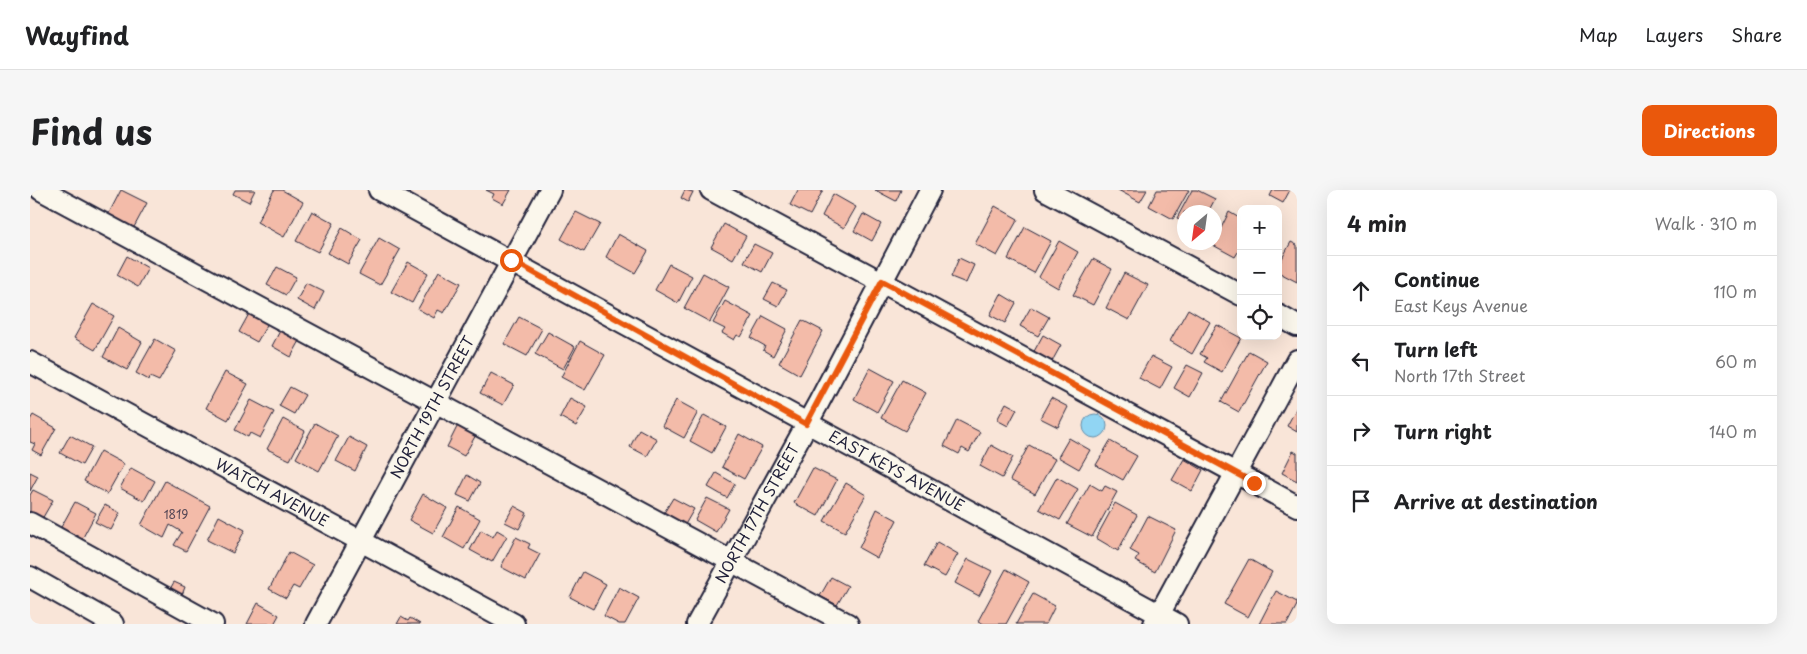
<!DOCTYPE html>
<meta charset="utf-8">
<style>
:root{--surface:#fff;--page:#f6f6f6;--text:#202124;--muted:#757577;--line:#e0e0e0;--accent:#ea580c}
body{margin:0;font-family:"Playpen Sans",sans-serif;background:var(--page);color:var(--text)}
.controls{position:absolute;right:15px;top:15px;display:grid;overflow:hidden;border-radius:10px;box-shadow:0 5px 20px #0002}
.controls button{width:45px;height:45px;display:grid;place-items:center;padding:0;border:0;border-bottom:1px solid var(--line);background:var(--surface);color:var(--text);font:25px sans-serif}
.compass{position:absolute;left:1147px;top:15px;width:45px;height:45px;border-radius:50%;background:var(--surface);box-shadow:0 5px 20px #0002;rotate:209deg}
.stop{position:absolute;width:15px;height:15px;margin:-11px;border:4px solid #ea580c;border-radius:50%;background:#fff}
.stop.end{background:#ea580c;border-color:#fff;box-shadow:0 1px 5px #0008}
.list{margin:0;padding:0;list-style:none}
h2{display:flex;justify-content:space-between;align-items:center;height:65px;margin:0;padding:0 20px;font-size:21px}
h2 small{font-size:16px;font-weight:400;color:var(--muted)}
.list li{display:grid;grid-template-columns:32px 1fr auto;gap:15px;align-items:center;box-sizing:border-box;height:70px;padding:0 20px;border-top:1px solid var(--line)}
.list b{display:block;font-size:19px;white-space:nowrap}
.list p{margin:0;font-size:16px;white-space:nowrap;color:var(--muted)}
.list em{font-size:16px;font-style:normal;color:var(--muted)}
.icon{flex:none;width:28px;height:28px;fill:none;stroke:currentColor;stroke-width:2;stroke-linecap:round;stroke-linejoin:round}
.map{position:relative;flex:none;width:1267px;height:434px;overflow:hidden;border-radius:10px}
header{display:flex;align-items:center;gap:30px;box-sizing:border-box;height:70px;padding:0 25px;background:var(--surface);border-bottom:1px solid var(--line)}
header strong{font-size:24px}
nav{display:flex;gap:28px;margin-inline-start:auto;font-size:18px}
.intro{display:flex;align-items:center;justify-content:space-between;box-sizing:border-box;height:120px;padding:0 30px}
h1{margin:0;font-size:35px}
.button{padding:12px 22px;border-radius:10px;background:var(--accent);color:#fff;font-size:18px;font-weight:700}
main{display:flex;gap:30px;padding:0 30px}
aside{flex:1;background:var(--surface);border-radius:10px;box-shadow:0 5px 20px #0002}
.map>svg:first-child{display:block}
</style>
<header>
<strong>Wayfind</strong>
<nav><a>Map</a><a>Layers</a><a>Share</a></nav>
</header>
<div class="intro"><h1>Find us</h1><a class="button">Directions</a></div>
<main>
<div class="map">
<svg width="1267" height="434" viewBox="0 0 1267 434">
<rect width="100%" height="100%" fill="#f9e5d8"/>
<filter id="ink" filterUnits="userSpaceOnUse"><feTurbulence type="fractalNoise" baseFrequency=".02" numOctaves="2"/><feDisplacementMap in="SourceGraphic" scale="10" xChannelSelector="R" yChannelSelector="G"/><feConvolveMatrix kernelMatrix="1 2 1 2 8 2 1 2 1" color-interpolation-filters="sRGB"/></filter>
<g filter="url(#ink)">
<circle fill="#91d5f3" stroke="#658da9" cx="1065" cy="236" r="12"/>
<g fill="#f3bba9" stroke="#22223b">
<path d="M91,0L117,13L103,39L78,25Z"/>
<path d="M205,0H225L219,12L203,4Z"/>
<path d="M244,0H252L273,12L254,47L227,32Z"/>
<path d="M456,0H481L473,14L462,8L464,4Z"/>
<path d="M655,0L663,2L658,12L651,8Z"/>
<path d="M768,0H793L780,25L760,15Z"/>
<path d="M845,0H871L866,11Z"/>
<path d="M1088,0H1117L1110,12Z"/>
<path d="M1127,0H1159L1143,29L1119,16Z"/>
<path d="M1162,0H1167L1185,9L1178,22H1154V32L1147,28Z"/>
<path d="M1243,0H1260L1253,13L1240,6Z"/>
<path d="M803,4L826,17L814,38L792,26Z"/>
<path d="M965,16L988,29L967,66L945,54Z"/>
<path d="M282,21L304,33L288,62L266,51Z"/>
<path d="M546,22L570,34L554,62L531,49Z"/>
<path d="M1199,22L1211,29V57L1205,67L1181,54L1184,52Z"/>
<path d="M833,24L851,34L842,51L824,41Z"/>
<path d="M694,34L716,46L703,69L681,57Z"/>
<path d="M995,37L1021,51L1004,83L978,69Z"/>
<path d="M312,38L332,50L318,74L298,63Z"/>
<path d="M588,44L618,61L605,83L576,67Z"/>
<path d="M349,48L370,60L350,95L329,84Z"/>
<path d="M1029,51L1048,62L1028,98L1009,87Z"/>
<path d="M1261,52L1267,55V92L1248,82V76Z"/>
<path d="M724,54L742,63L732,82L714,72Z"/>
<path d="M97,66L118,78L108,97L87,85Z"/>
<path d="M929,68L944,75L936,93L921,87Z"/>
<path d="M1063,69L1082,79L1063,115L1043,105Z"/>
<path d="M378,72L398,83L382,113L361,102Z"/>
<path d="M639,74L662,86L648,113L625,100Z"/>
<path d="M247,77L266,87L256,105L237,95Z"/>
<path d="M409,81L431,93L414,123L408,120L404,128L388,119Z"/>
<path d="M673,83L699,97L680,132L654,118Z"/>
<path d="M1094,83L1118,95L1099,130L1076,118Z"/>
<path d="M276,93L294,102L285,120L267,110Z"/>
<path d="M743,93L757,100L748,116L734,109Z"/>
<path d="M971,104L986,113L975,133L960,125Z"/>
<path d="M695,111L723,126L711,147L707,145L704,150L692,143L695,139L683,133Z"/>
<path d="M63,114L84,126L65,160L44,148Z"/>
<path d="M1001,117L1019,127L1008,146L990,136Z"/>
<path d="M1158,119L1180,132L1162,164L1140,151Z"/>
<path d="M220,122L238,133L227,152L209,142Z"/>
<path d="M733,126L757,139L743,166L733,160L735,156L721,148Z"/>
<path d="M489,127L512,139L497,166L474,154Z"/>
<path d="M772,130L793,141L770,185L749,173Z"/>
<path d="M1187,135L1211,148L1192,182L1174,172L1177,168L1170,164Z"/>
<path d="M252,137L272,147L261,167L242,156Z"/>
<path d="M88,138L112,152L97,180L73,167Z"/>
<path d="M518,142L545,157L533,179L505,164Z"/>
<path d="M1013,145L1031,155L1020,175L1002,165Z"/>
<path d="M125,149L146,161L129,191L120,187L119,190L106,183Z"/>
<path d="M550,151L575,165L555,200L531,187Z"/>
<path d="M1219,161L1237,171L1209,222L1191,212Z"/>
<path d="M1121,166L1142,177L1130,199L1109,188Z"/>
<path d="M1157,175L1173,183L1160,207L1144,198Z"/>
<path d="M840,178L864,191L847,222L824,209Z"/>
<path d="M195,182L218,194L198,230L176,218Z"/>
<path d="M461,183L484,195L473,215L450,203Z"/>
<path d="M872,190L896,203L875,241L851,228Z"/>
<path d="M260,197L275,205L264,224L249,216Z"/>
<path d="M540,208L557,217L546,236L530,227Z"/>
<path d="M1021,208L1038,217L1028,237L1010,228Z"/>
<path d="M221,210L244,222L230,248L220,243L218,247L205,240Z"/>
<path d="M646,210L668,222L654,248L632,236Z"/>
<path d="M976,213L987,219L978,236L967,230Z"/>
<path d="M1267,217V242L1257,236Z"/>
<path d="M3,225L26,238L11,265L2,260L5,254L0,252V230Z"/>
<path d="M674,225L696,237L682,263L660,251Z"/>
<path d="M253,229L275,241L260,270L237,259Z"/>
<path d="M927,230L950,242L939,262L932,258L929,264L914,256Z"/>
<path d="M285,233L308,246L289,281L266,268Z"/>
<path d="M429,233L447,243L434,266L417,257Z"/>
<path d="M609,239L627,249L617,266L600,257Z"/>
<path d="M709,244L732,257L714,289L692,277Z"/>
<path d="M40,245L62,257L52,275L30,263Z"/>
<path d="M319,247L337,257L325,281L306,271Z"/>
<path d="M1039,248L1060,260L1049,279L1028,267Z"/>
<path d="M1080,251L1107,266L1093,290L1066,275Z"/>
<path d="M961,255L983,267L972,288L950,276Z"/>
<path d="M999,255L1025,269L1005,304L980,290Z"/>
<path d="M70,261L94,274L77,304L54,291Z"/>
<path d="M1263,261L1267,263V291L1252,283Z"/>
<path d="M1154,269L1173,280L1162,301L1142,290Z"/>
<path d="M101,278L125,291L114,311L90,298Z"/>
<path d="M783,278L807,290L788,326L764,313Z"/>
<path d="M0,282L8,286L0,301Z"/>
<path d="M686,283L705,294L697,308L678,297Z"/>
<path d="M437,285L450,293L440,311L427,305Z"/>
<path d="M1027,287L1048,299L1030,330L1009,319Z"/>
<path d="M135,291L180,316L156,361L144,355L152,342L140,335L134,348L111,335Z"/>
<path d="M816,293L836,305L815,342L794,331Z"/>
<path d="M1060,294L1072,301L1075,296L1087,302L1062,347L1037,334Z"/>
<path d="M3,300L23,310L12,329L0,322V305Z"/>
<path d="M393,304L417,318L403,343L379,330Z"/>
<path d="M643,308L664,319L653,338L632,326Z"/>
<path d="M677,308L699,319L686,342L665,330Z"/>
<path d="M45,312L66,323L51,351L30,339Z"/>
<path d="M1085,313L1107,325L1088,361L1066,348Z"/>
<path d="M75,315L90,323L81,340L65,332Z"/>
<path d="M484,316L497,323L489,339L475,332Z"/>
<path d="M429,317L450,329L434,359L413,347Z"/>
<path d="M847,319L867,330L847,368L829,358Z"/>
<path d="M189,326L215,340L203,363L177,350Z"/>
<path d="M1118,326L1146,340L1125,382L1105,371L1109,365L1100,360Z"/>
<path d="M451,340L463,347L467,340L477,346L462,372L440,360Z"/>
<path d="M486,347L500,354L498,358L510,364L496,390L471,377Z"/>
<path d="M907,352L928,364L915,387L894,376Z"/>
<path d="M259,362L283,375L269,399L263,396L256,408L239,399Z"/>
<path d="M938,369L962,381L949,406L925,393Z"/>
<path d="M1219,369L1242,382L1218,427L1194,414Z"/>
<path d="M976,379L999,392L976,434H954L948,431Z"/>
<path d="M553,382L576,394L563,419L540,407Z"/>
<path d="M801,387L818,396L807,415L790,406Z"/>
<path d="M144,392L155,397L152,405L140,399Z"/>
<path d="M589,397L609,408L595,434H589L574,426Z"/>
<path d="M1246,401L1267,412V415L1257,434H1229Z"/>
<path d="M1003,404L1025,416L1016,434H986Z"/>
<path d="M228,413L249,425L244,434H217Z"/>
<path d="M371,427L378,431L380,428L390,434H367Z"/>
</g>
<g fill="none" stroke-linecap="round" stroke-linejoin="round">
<g stroke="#22223b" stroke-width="24">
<g id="minor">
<path d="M11,0L818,434"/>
<path id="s1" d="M349,0L1147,434"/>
<path d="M681,0L1267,316"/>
<path d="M1015,0L1211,105"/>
<path d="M1248,125L1267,136"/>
<path id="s2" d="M0,172L484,434"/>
<path d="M0,333L183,434"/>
<path d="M0,387L83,434"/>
<path id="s3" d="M286,434L520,0"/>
<path id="s4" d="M667,434L789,212L900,0"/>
<path d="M1124,434L1267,170"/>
</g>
</g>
<use href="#minor" stroke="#fbf7ec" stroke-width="20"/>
</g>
</g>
<g fill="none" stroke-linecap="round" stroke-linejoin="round" filter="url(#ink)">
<path stroke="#ea580c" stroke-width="6" d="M481,70L776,234L852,91L1224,293"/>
</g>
<g text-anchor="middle" stroke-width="5" stroke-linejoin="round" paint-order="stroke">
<g font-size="12" fill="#564856">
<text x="146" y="329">1819</text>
</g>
<g font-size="15" fill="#22223b" stroke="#fbf7ec">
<text dy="5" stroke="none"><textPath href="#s3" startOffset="246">NORTH 19TH STREET</textPath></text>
<text dy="5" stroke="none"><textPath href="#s1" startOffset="589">EAST KEYS AVENUE</textPath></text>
<text dy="5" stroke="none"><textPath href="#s2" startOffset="275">WATCH AVENUE</textPath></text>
<text dy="5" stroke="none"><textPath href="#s4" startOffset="126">NORTH 17TH STREET</textPath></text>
</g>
</g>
</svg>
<div class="controls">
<button>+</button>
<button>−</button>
<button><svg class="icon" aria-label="locate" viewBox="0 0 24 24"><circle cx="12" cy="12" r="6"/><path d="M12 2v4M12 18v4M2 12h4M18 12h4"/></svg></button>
</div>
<svg class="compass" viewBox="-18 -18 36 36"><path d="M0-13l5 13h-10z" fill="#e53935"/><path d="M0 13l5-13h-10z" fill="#757577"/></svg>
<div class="stop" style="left:481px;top:70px"></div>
<div class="stop end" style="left:1224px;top:293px"></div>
</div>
<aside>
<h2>4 min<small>Walk · 310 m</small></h2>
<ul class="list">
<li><svg class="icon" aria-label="ahead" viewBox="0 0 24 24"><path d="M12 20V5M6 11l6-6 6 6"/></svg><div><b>Continue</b><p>East Keys Avenue</p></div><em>110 m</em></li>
<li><svg class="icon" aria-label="left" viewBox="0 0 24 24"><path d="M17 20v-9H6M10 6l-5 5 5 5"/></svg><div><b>Turn left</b><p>North 17th Street</p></div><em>60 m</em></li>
<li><svg class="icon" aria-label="right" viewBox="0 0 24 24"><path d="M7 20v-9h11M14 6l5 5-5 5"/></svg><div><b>Turn right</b></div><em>140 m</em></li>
<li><svg class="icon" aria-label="arrive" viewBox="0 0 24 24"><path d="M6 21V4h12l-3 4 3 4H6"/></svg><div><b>Arrive at destination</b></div></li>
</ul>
</aside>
</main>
